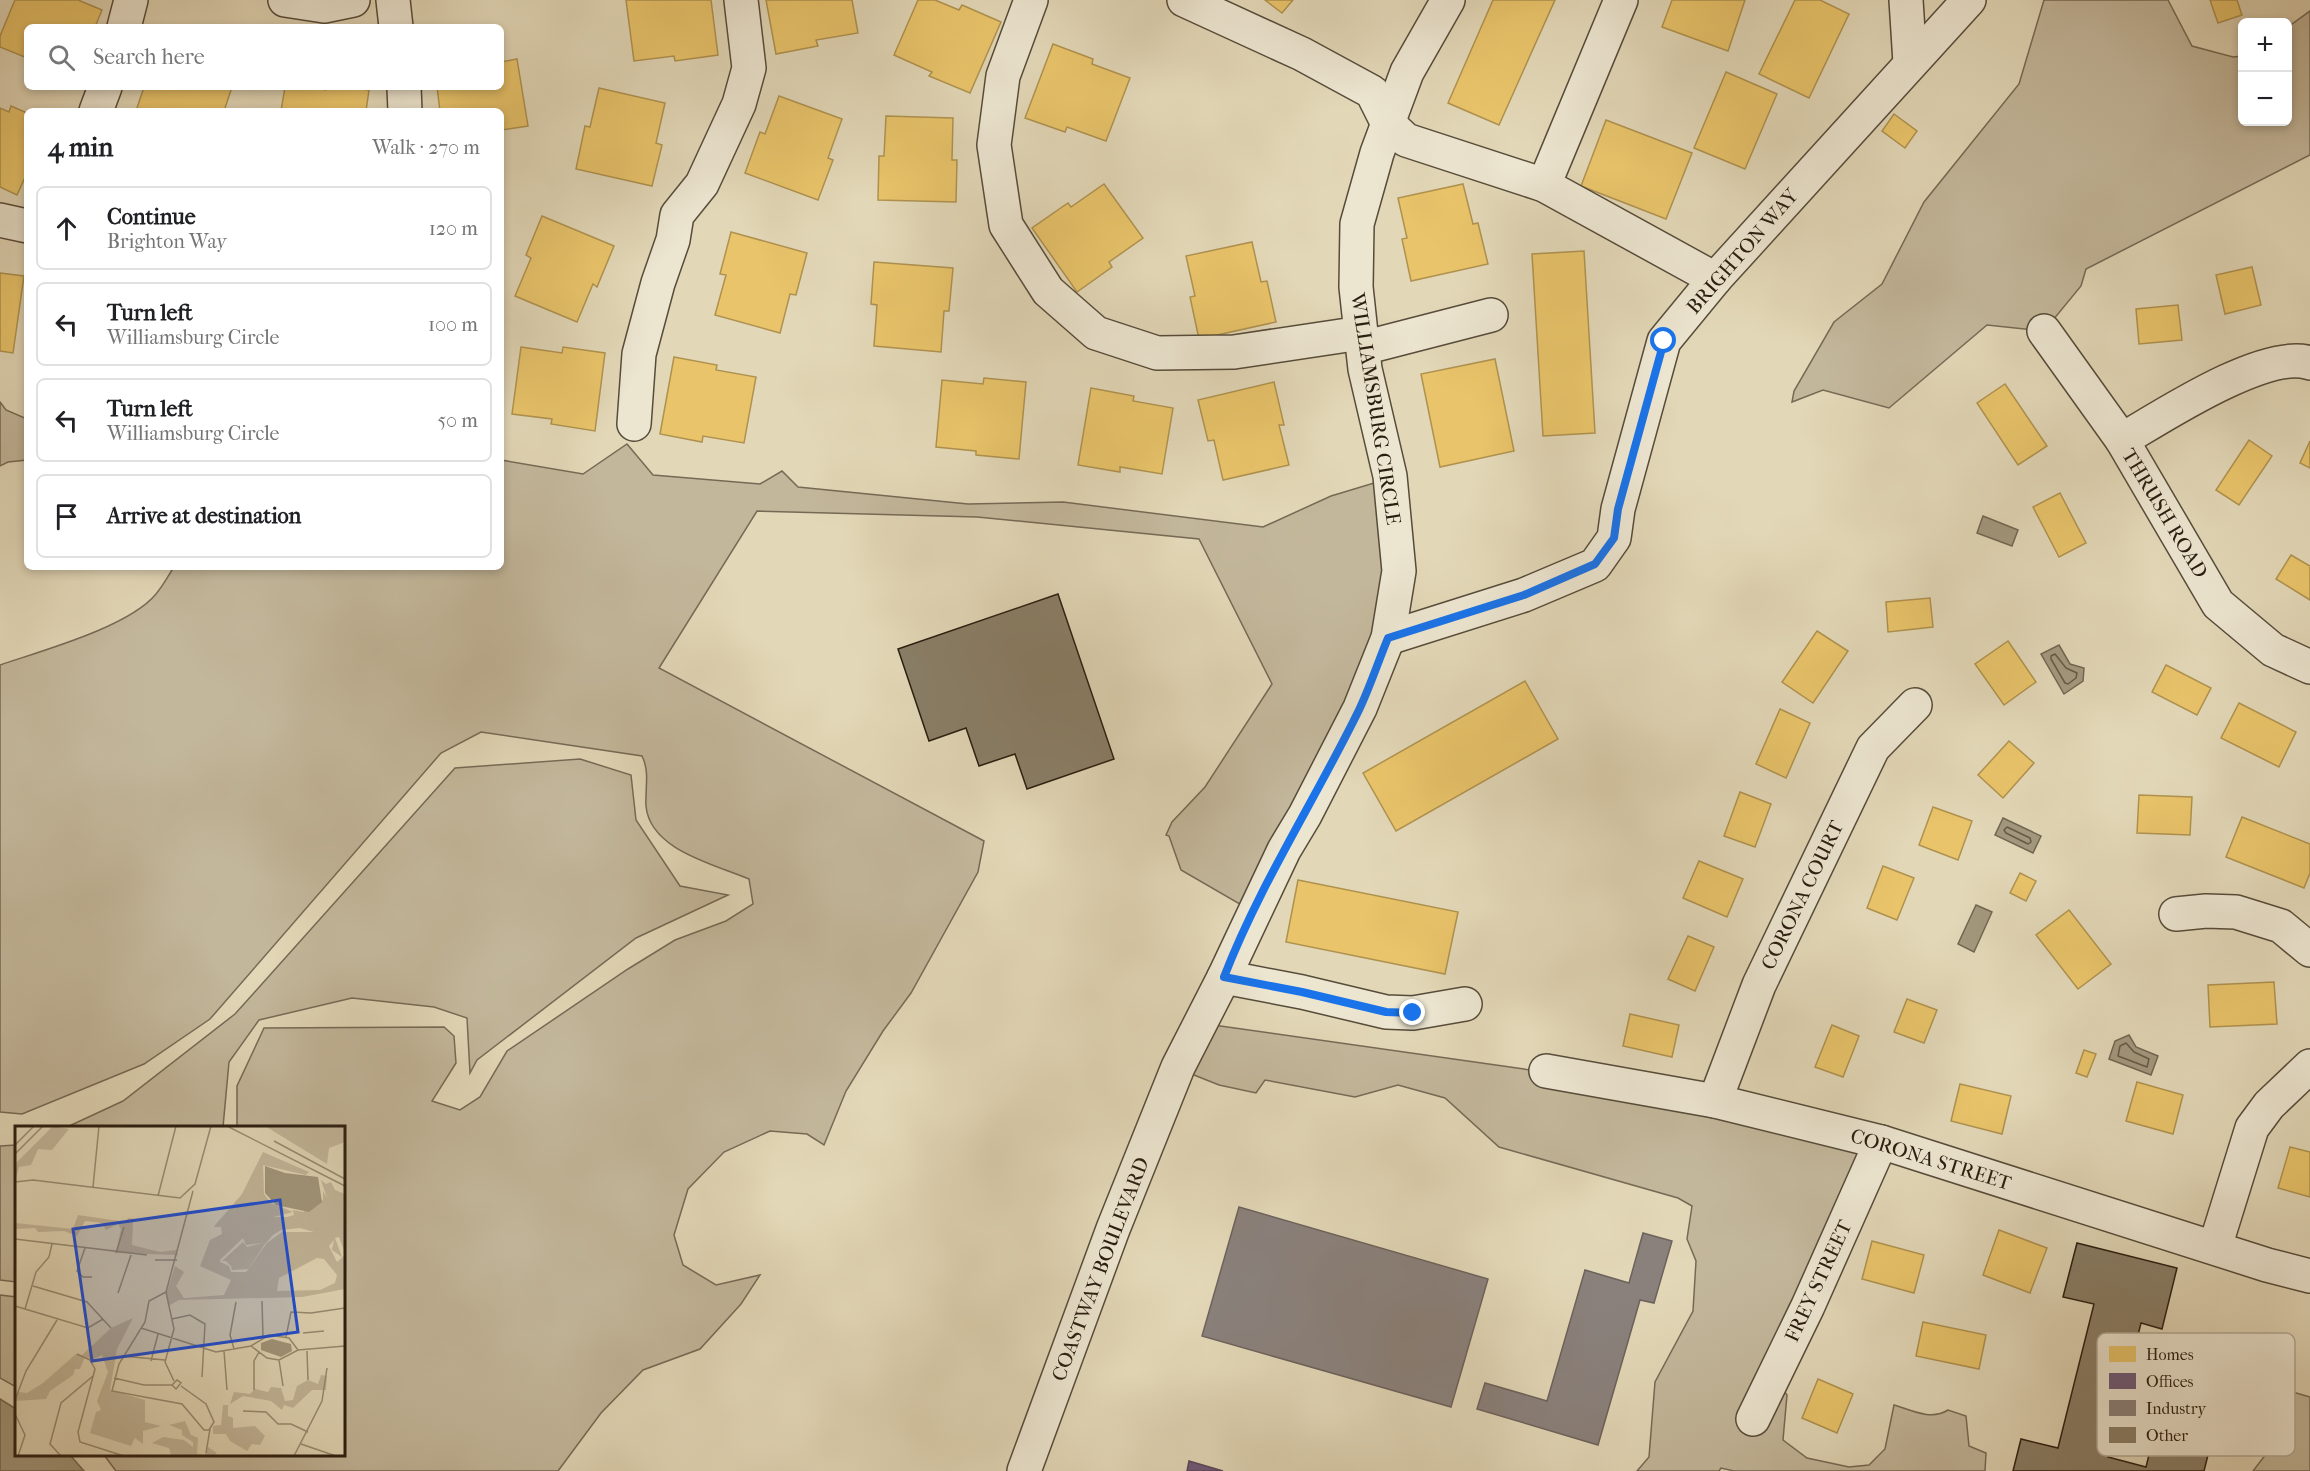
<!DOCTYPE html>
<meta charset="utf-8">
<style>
:root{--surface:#fff;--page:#f6f6f6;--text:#202124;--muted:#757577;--line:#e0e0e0}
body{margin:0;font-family:"IM FELL French Canon",serif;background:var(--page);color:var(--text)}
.controls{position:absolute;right:18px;top:18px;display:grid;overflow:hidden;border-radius:9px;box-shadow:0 3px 9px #0003}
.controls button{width:54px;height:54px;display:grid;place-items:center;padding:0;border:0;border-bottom:2px solid var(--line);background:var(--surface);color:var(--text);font:30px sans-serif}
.stop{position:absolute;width:18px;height:18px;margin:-14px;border:4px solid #1a73e8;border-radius:50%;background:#fff}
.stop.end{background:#1a73e8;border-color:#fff;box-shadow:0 2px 6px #0008}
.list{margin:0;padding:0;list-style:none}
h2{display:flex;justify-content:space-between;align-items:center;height:78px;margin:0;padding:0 24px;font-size:26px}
h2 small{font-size:20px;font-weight:400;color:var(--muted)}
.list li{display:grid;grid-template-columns:39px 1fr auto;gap:18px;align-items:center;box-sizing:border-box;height:84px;margin:0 12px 12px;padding:0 12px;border:2px solid var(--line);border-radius:9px}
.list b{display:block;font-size:22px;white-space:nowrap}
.list p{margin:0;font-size:20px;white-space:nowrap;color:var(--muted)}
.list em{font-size:20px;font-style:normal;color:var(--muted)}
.icon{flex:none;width:33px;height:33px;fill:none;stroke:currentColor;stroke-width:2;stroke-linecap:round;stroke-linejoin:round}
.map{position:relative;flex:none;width:2310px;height:1471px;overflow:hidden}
.search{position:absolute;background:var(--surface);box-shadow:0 3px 9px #0003;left:24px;top:24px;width:480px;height:66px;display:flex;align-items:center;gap:15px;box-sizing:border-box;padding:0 21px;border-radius:9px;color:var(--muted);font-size:22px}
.panel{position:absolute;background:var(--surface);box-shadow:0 3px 9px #0003;left:24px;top:108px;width:480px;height:462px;border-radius:9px}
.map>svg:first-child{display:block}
</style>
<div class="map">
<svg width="2310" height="1471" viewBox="0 0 2310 1471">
<rect width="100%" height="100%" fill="#e2d7b7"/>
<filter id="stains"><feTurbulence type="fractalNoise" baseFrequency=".00333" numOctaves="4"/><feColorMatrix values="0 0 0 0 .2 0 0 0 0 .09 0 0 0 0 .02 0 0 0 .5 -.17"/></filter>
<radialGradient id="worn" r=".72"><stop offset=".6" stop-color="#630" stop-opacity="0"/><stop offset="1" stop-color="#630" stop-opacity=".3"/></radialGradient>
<g fill="#c3b79b" stroke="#766a56" stroke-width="1.5">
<path d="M2044,0H2168L2192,46L2233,57L2242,56V122H2288V27L2310,11V155L2086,269L2081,286L2044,331L1987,325L1889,408L1823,390L1792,402L1794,391L1834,322L1882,284L1924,202L2019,84Z"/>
<path d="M0,402L6,410L27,419V460L8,462L0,466Z"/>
<path d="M627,444L653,475L760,484L782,471L798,487L968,504L1063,502L1263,527L1331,496L1384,480L1390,620L1250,910L1181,870L1169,836L1166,835L1172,822L1205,787L1272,684L1199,539L977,517L757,511L659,668L984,841L978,872L911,993L883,1031L846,1091L824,1145L807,1134L770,1131L724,1152L688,1189L674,1235L683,1265L716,1285L760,1275L741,1304L700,1349L643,1370L601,1413L558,1471H116L104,1455L344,1454V1128L239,1127L237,1125V1086L264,1028L444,1027L454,1036L456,1063L432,1101L460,1110L480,1097L507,1051L628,969L675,940L726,921L753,904L749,879C714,864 650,850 646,806C645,788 650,772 642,756L481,732L441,753L210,1019L144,1064L22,1114L0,1112V665C41,651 129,627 156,594C163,586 168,576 174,567H501V460L583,474Z"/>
<path d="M580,759L631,775L636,820L680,886L728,895L636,938L477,1060L470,1073L467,1018L434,1007L352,998L259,1020L229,1062L223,1127H67L123,1101L235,1014L455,768Z"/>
<path d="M1199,1023L1524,1069L1876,1144L1776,1380L1787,1395L1783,1440L1807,1458L1849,1467L1869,1465L1885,1449L1894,1405C1911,1410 1931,1421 1948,1410L1966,1416L1969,1446L1986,1453L1985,1471H1734L1721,1468L1719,1471H1637L1649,1457L1655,1382L1693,1311L1696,1261L1687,1239L1692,1206L1678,1198L1499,1147L1445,1098L1398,1085L1355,1097L1265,1080L1256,1093L1219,1085L1179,1069Z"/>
<path d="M16,1145V1282L0,1280V1146Z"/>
<path d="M0,1295L16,1297V1387L0,1378Z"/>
<path d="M2279,1388L2310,1397V1471H2253L2283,1432Z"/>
</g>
<g fill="#a3987e" stroke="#726752" stroke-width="1.5">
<path d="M1983,516L2018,530L2012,546L1977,533Z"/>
<path d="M2059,645L2070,664L2084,668L2083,681L2064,694L2041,654Z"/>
<path d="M2003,818L2041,836L2033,853L1995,835Z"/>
<path d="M1976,905L1992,912L1974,952L1958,944Z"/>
<path d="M2129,1035L2136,1047L2158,1056L2151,1075L2109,1059L2115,1041Z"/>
<path d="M0,1399L16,1409V1454L70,1455L84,1471H0Z"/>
</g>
<g fill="#e9c46a" stroke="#af924f" stroke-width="1.5">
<path d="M15,0H78L102,10L95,27H27V58L0,47V36Z"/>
<path d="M626,0H711L718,55L675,61L674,56L634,61Z"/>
<path d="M766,0H852L858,33L816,40L818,46L776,54Z"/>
<path d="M918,0H935L959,10L962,5L1001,22L970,93L929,76L932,72L894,55Z"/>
<path d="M1265,0H1293L1282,13Z"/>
<path d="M1493,0H1555L1499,125L1448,103Z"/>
<path d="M1672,0H1745L1728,51L1662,27Z"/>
<path d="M1795,0H1820L1849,14L1809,98L1759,74Z"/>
<path d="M2210,0H2237L2242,15L2218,23Z"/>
<path d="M1053,44L1093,59L1092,64L1130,78L1106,141L1067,127L1065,132L1025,118Z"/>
<path d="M517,59L528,126L501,130V111H440L437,87H501V62Z"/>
<path d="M1726,72L1777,94L1745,169L1694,148Z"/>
<path d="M144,87H232L224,111H136Z"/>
<path d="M285,87H309L326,90L327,87H349L369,90L366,111H281Z"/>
<path d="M599,88L665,103L656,143L662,145L652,186L576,169L585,126L590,127Z"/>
<path d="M779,96L842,119L828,158L833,160L818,200L745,173L760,132L765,134Z"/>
<path d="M11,106L27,113V173L17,195L0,187V108L9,112Z"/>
<path d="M1894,114L1917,131L1905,148L1882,131Z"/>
<path d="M886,116L953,118L952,160H957L956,202L878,200L879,156H884Z"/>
<path d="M1606,120L1692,153L1666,219L1581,186Z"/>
<path d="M1104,184L1143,238L1109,262L1112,267L1077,292L1032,228L1068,203L1071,207Z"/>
<path d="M1463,184L1473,224L1478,223L1488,264L1411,281L1402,239L1407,238L1398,198Z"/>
<path d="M542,216L614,246L597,287L593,284L577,322L515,296L531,258L526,255Z"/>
<path d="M731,232L807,253L796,295L790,294L780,333L715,315L726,275L720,274Z"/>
<path d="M1252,242L1261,282L1267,281L1276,322L1199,339L1190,297L1195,296L1186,256Z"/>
<path d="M1584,251L1595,433L1543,436L1532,254Z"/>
<path d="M874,262L953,268L949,311H944L941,352L874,346L877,305L871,304Z"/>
<path d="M2252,267L2261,305L2225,314L2216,275Z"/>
<path d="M0,273L24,276L13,353L0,351Z"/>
<path d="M2178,305L2182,340L2139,344L2136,309Z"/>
<path d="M521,347L562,353L563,347L605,353L595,431L551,424L552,419L512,414Z"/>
<path d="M674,357L717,365L716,370L756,377L744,443L703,436L702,442L660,434Z"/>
<path d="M1495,359L1514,451L1440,467L1421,374Z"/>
<path d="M984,378L1026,382L1019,459L976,455V451L936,447L942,380L983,384Z"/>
<path d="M1274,382L1284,425H1279L1289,465L1223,480L1214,440L1208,441L1198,400Z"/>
<path d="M2005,384L2047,446L2018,465L1977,403Z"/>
<path d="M1091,388L1134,396L1133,401L1173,408L1162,474L1120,467V472L1078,465Z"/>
<path d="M2249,440L2272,456L2239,505L2216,490Z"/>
<path d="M2310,441V468L2300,463Z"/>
<path d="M2060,493L2086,543L2059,557L2033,507Z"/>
<path d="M2291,555L2310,566V600L2276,579Z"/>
<path d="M1930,598L1933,627L1888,632L1886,602Z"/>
<path d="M1817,631L1848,651L1813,703L1782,682Z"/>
<path d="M2008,641L2036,682L2004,705L1975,664Z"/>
<path d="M2166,665L2211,688L2197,715L2152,692Z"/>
<path d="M1525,681L1558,739L1396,831L1363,773Z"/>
<path d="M2239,703L2296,732L2279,767L2221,738Z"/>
<path d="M1780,709L1810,723L1786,778L1756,764Z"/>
<path d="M2009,741L2034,763L2003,798L1978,775Z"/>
<path d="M1740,792L1771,804L1755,847L1724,836Z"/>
<path d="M2139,795L2192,797L2190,835L2137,833Z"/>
<path d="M1933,807L1972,821L1958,860L1919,845Z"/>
<path d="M2242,817L2310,844V873L2304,888L2226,857Z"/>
<path d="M1699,861L1743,879L1727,917L1683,898Z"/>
<path d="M1883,866L1914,878L1897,920L1867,908Z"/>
<path d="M2020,873L2036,881L2026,901L2010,893Z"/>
<path d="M1298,880L1458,912L1445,974L1286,942Z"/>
<path d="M2069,910L2111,964L2078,989L2036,935Z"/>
<path d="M1688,936L1714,947L1695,991L1668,979Z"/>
<path d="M2274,982L2277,1024L2210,1027L2208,985Z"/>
<path d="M1907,999L1937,1010L1924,1043L1894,1032Z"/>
<path d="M1630,1014L1679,1025L1672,1057L1623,1046Z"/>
<path d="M1832,1025L1859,1036L1843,1077L1815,1067Z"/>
<path d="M2084,1050L2096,1054L2087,1077L2076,1073Z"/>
<path d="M2137,1082L2183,1095L2173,1134L2126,1121Z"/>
<path d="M1960,1084L2011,1096L2002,1134L1951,1121Z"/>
<path d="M2290,1147L2310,1152V1197L2278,1188Z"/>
<path d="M1999,1230L2047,1248L2030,1293L1983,1275Z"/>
<path d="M1872,1241L1924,1255L1914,1293L1862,1279Z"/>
<path d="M1923,1322L1986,1335L1979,1369L1916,1356Z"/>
<path d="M1818,1379L1853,1394L1837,1433L1802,1418Z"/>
</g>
<path fill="#6d597a" stroke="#59475a" stroke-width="1.5" d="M1189,1461L1223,1471H1187Z"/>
<g fill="#8a817c" stroke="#6d635c" stroke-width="1.5">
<path d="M1239,1207L1488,1279L1451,1407L1202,1336Z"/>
<path d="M1643,1233L1672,1241L1654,1303L1640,1300L1598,1445L1477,1409L1485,1383L1547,1401L1585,1270L1629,1283Z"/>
</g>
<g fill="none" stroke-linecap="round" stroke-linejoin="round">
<g stroke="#665a47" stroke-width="1.5">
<path d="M2055,654L2066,668L2077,673L2076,678L2068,684L2065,683L2051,659V656Z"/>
<path d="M2007,827L2030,838L2031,842L2028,844L2006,833L2004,830Z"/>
<path d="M2126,1043L2134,1052L2149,1059L2147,1067L2118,1056L2120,1046Z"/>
</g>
</g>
<g fill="#897e67" stroke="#291d10" stroke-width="1.5">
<path d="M1058,594L1114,759L1027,789L1015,754L979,766L966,728L929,741L898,649Z"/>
<path d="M2077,1243L2177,1268L2162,1329L2141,1323L2108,1457L2146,1467L2166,1386L2222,1399L2204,1471H2013L2021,1439L2058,1448L2094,1304L2063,1297Z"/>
</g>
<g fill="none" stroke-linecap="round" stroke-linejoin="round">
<g stroke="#574c3a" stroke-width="36">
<g id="minor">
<path d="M285,0L324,6L353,0"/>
<path d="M393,0L396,27"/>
<path d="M1031,0L1003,76L994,145L1006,225L1048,291L1096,333L1157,353L1234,352L1361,333"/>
<path d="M1184,0L1302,54L1372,92L1387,122L1406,140L1544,185L1715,279"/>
<path d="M1906,0L1910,63"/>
<path d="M124,27L131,0"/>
<path d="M404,87L405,111"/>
<path d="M96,111L105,87"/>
<path d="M1544,185L1621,0"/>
<path d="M0,220L27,226"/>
<path d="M2044,331L2122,440L2218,604L2273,650L2310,667"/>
<path d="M1363,348L1491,315"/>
<path d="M634,424L639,354L658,283L673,240L677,215L702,184L739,104L749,68L741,0"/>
<path d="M2122,440C2161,417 2266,348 2310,363"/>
<path d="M1388,638L1524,595L1595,565L1614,538L1618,509L1664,341L1715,279L1969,0"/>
<path d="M2176,914L2206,911L2236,912L2281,926L2310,950"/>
<path d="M1224,977L1302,992L1386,1012L1413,1013L1465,1004"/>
<path d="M1546,1071L1715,1101L1881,1142L2267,1265L2310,1276"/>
<path d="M1715,1101L1759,985L1873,748L1915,705"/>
<path d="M2215,1247L2252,1128L2269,1105L2310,1066"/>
<path d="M1753,1419L1808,1306L1881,1142"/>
<path d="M1024,1471L1113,1229L1178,1067L1224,977L1284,850L1305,815L1360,708L1388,638L1399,571L1390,476L1365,369L1361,333L1356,287L1357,224L1377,153L1407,72L1448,0"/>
</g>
</g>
<use href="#minor" stroke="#ece5d0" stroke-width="33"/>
</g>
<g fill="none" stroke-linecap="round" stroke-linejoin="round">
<path stroke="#1a73e8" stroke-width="8" d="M1413,1013L1386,1012L1302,992L1224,977C1260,884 1315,800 1359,710C1370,687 1378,662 1388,638L1524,595L1595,564L1614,538L1618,509L1664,341"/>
</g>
<g text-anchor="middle" stroke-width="6" stroke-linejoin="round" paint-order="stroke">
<g font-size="20" fill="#291d10" stroke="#ece5d0">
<text transform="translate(1742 251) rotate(-49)" y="7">BRIGHTON WAY</text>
<text transform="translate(1376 409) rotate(81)" y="7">WILLIAMSBURG CIRCLE</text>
<text transform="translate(2165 513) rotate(59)" y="7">THRUSH ROAD</text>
<text transform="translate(1802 895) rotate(-64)" y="7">CORONA COURT</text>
<text transform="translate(1931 1159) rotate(17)" y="7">CORONA STREET</text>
<text transform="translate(1100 1269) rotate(-69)" y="7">COASTWAY BOULEVARD</text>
<text transform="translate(1818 1281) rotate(-65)" y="7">FREY STREET</text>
</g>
</g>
<g transform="translate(15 1126)">
<rect width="330" height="330" fill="#e2d7b7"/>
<path d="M38,0L54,3L37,24L23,23L16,39L4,41L0,56V38ZM250,0H330V16L314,22L312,38ZM248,26L294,46L291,49L248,39L249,68L256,77L278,86L258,91H272L279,89L278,84L288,86L308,74V65L312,72L306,54L311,58L316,56L320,64L330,68V127L324,111L320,112L327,131L317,124L319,114L314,120L322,136L330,129V163L287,171L164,174L153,180L151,168L160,140L169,146L161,160L169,172L209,169L216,154L185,140L195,114L207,108L206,101H199L201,98L227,68ZM285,102L299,106H267L252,117L231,146H216L214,140L205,136V134L228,112L231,119L247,117L232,121L228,116L207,135H211L216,140L217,144L233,143L250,118L258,109L266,104ZM302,132L309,133L322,149L320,157L305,164L262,165L264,152ZM63,89L111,96L113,92L121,93L118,96L117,119L145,126L161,124L163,129L101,127L106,103L103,98L91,104L87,97L70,95L62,110L49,105L23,106L20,102L0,103V97L58,103ZM118,192L102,223L95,264L130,274V296L146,300L128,305V318L120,312L116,320L75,307L81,286L86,284L82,275L93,246L87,229L76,234L70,231L65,243H60L58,249L35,265L31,273L0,275L3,266L12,267L28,257L61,228L67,229L96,202ZM306,249L312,250L311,264H297L278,282L269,279L267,284L256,275L228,270L215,278L219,266L235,268L240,263L253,266L256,261L266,262L270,275L278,274L282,260L293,254L303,258ZM208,279H213V290L218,292V302L240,300L250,310L245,319L237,318L232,325L215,315L211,308H198V300L206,299ZM170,295L176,309L183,312L182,328L190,329L193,321L202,327L197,330L156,329L154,322L137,317L148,311L169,314L178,321V316L167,309V304L154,299Z" fill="#c3b79b" fill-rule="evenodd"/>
<path d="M250,40L270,47L303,51L307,76L294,86L261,79L250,67ZM257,213L276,218L277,225L266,231L246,224V217Z" fill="#a3987e"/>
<path fill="none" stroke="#988d74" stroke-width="1.5" d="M212,0L330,60M259,15L330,53M0,19L19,0M0,28L28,0M0,56L18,54L165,72L180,58L196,0M78,61L84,0M143,70L161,0M0,113L132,129M70,122L62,145L68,151H77M101,127L109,101M140,134H162M18,160L72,176L96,202M151,166L134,175L130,196L104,238L97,265L167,278L189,304H194L199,296L191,278L166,260M103,167L116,129M247,175L248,211M0,180L73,202L88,193M10,183L21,146L34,131L37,118M157,193L175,189L190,198L187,251M126,202L201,226L236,220L254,209L274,212L283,224M288,207L309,205M271,211L276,186L296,187L330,182M236,220L252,232L264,234L283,224L330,220M219,223L215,209L221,176M209,225L212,264M292,225L293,254M62,228L75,234L80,243L63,306L65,316L109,330M107,230L150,234M264,234L268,260M136,235L143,208M99,252L129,259H157L161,263L166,257L162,254L157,259M159,255L150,236L159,203L151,166L178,65M239,264V235L244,226M0,274L11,245L42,194M228,285L251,286L263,298H276L293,306M0,288L10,309L3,330M286,318L321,330M191,327L195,303M46,330L35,318L46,277L78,250M279,330L307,275L312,242"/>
<path fill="#1d4ed8" fill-opacity="0.15" stroke="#1d4ed8" stroke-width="3" d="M265,74L283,206L77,235L58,103Z"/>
<rect width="330" height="330" fill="none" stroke="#291d10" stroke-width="3"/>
</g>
<rect x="2097" y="1333" width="198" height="123" rx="9" fill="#ece5d0" stroke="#b2a996" stroke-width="1.5"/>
<rect x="2109" y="1346" width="27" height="16" fill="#e9c46a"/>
<rect x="2109" y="1373" width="27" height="16" fill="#6d597a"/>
<rect x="2109" y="1400" width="27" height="16" fill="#8a817c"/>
<rect x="2109" y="1427" width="27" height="16" fill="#897e67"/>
<g font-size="16" fill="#291d10">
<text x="2146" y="1360">Homes</text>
<text x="2146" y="1387">Offices</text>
<text x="2146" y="1414">Industry</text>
<text x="2146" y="1441">Other</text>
</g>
<rect width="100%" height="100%" filter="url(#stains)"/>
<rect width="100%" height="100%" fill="url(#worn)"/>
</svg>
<div class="controls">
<button>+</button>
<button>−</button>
</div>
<div class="stop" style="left:1664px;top:341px"></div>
<div class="stop end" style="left:1413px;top:1013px"></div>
<div class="search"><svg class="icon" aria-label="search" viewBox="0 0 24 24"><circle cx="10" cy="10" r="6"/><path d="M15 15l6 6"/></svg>Search here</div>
<section class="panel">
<h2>4 min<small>Walk · 270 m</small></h2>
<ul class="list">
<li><svg class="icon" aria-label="ahead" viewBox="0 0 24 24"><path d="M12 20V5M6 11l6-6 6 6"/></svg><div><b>Continue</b><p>Brighton Way</p></div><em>120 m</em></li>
<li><svg class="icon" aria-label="left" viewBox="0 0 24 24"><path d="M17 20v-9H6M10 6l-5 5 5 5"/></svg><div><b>Turn left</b><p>Williamsburg Circle</p></div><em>100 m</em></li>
<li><svg class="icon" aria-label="left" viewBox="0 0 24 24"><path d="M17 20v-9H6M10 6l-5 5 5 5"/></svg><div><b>Turn left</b><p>Williamsburg Circle</p></div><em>50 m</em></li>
<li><svg class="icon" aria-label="arrive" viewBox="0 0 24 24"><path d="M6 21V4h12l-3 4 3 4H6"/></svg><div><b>Arrive at destination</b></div></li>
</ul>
</section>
</div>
